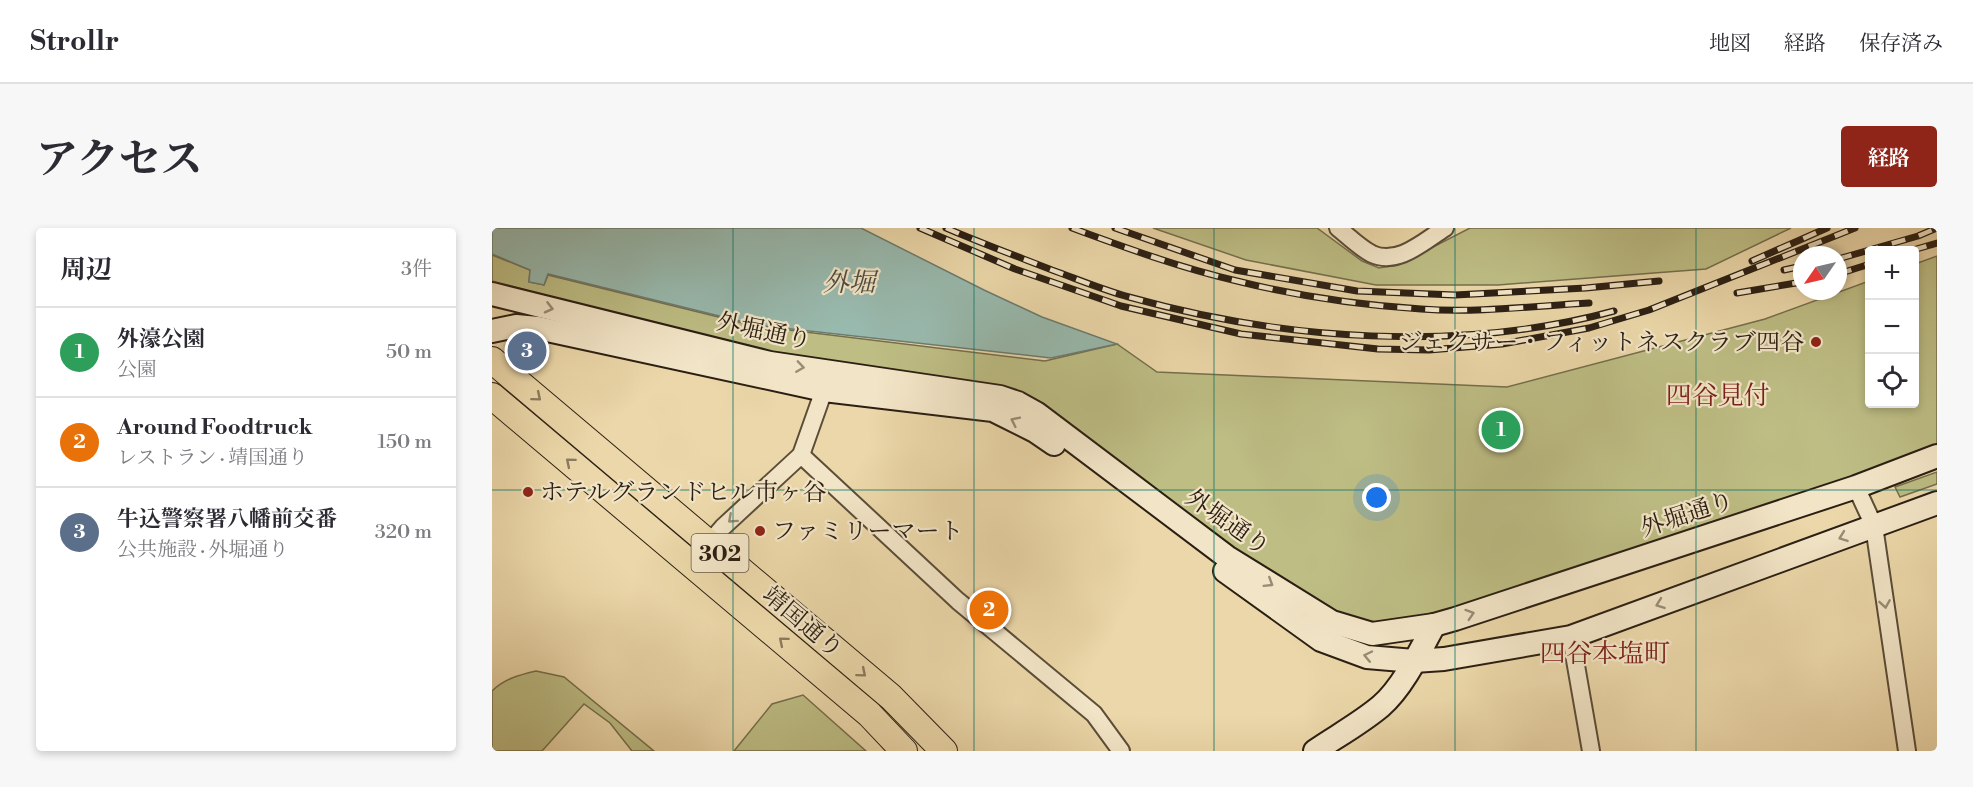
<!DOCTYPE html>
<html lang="ja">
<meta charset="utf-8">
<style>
:root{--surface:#fff;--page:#f7f7f7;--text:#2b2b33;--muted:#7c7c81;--line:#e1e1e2;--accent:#8f2418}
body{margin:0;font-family:"Libre Bodoni","Noto Serif JP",serif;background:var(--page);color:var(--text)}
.controls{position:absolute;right:18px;top:18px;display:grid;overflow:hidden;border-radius:6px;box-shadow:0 3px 9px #0003}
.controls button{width:54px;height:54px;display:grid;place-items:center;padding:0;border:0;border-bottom:2px solid var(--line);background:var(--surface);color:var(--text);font:30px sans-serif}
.compass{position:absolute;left:1301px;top:18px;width:54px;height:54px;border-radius:50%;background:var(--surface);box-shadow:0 3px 9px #0003;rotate:236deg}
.you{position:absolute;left:885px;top:270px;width:21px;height:21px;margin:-15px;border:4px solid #fff;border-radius:50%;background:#1a73e8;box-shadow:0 0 0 9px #1a73e833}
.badge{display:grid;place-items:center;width:39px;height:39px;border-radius:50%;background:var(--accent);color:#fff;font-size:20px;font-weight:700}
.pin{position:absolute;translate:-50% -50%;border:3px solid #fff;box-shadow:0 2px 6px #0006}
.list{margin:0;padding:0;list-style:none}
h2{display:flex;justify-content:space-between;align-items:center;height:78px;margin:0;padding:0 24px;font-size:26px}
h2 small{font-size:20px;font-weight:400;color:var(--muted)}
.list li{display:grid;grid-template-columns:39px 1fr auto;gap:18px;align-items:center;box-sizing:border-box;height:90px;padding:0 24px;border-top:2px solid var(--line)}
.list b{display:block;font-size:22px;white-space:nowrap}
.list p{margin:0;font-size:20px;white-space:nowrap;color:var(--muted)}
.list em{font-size:20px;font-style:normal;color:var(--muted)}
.icon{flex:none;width:33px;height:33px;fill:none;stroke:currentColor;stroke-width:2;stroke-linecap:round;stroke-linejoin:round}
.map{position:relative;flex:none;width:1445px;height:523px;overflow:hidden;border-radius:6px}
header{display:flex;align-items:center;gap:36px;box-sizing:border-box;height:84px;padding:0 30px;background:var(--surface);border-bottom:2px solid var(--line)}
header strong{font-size:28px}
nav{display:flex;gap:33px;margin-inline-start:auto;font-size:21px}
.intro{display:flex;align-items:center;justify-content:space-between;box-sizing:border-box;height:144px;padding:0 36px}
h1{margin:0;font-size:42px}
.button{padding:15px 27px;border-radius:6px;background:var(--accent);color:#fff;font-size:21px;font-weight:700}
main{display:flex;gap:36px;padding:0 36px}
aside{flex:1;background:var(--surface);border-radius:6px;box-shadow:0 3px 9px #0003}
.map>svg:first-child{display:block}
</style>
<header>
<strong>Strollr</strong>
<nav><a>地図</a><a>経路</a><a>保存済み</a></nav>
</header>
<div class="intro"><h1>アクセス</h1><a class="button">経路</a></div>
<main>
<aside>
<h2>周辺<small>3件</small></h2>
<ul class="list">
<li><span class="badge" style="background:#2e9e5b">1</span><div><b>外濠公園</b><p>公園</p></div><em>50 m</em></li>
<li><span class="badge" style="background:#e8710a">2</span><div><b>Around Foodtruck</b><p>レストラン · 靖国通り</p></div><em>150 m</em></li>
<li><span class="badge" style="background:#5c6f8a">3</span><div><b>牛込警察署八幡前交番</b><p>公共施設 · 外堀通り</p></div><em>320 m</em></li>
</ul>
</aside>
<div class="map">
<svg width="1445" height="523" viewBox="0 0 1445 523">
<rect width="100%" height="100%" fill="#ebd7a9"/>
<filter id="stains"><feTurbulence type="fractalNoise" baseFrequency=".00333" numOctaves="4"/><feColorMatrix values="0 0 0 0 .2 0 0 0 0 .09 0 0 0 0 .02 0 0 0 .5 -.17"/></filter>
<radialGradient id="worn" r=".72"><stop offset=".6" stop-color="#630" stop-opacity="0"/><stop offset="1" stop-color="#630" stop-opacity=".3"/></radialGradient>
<g fill="#bdbd84" stroke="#746e4c" stroke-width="1.5">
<path d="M661,0H825L870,33L887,40L906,37L978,0H1299L1214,41L1006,57H884L754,32Z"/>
<path d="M0,27L38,42L37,54L52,57L56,47L263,98L553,133L625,116L665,144L1015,159L1273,91L1377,53L1378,176H1422L1423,36L1445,28V228L899,400L840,394L527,169L323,140L0,53Z"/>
<path d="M1445,244V256L1408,269L1403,259Z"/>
<path d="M44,443L72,449L162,523H140L118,495L92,476L50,523H0V463C12,451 27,447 44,443Z"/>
<path d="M311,467L374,523H242L280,476Z"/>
</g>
<path fill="#98b9ad" stroke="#6c7b6f" stroke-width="1.5" d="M0,0H369L492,62L550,89L625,116L559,130L264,97L56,46L52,57L37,54L38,42L0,26Z"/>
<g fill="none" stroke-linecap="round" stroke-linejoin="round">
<g stroke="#5b4d38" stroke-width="20">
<g id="street">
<path d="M846,0C856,8 868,20 880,26C906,38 932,13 953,0"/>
<path d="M309,227L466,373L602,486L629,523"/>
<path d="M1364,259L1382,298L1415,523"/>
<path d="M217,315L231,299L309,227L332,162"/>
<path d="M1079,409L1099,523"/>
</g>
</g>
<g stroke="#2b1f13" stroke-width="26">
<g id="secondary">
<path d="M0,66L278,135L508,169L526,175L544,185L735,329L840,394L880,406L942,397L963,391L1364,259L1445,228"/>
<path d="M0,103L24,98L46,100L332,162L501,182L543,203L562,216"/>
<path d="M733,343L829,412L875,429L922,433L952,431L1079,409L1445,275"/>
<path d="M823,523C845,508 869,495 889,478C911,459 928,423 942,397"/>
</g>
</g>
<g stroke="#2b1f13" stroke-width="28">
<g id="primary">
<path d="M0,132L399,469L452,523"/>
<path d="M0,168L377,486L412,523"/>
</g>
</g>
<use href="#street" stroke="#f2e5c7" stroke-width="16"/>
<use href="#secondary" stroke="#f2e5c7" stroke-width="22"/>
<use href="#primary" stroke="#ebd7a9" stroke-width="26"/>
<g stroke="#2b1f13" stroke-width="7">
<g id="rail">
<path d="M428,0L523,41L629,78L749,106L886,121L937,122L1010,116L1097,100L1157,82L1363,0"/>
<path d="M454,0C489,15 524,28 560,42C585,51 611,62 637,69C790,112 968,125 1122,83"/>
<path d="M580,0C634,20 689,40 745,53C805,68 867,77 929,81C985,85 1042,78 1097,75"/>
<path d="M623,0L743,42L865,63L963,67L1094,60L1167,53"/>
<path d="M1421,22L1445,15"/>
<path d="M1346,31L1426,8L1445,0"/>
<path d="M1260,33L1335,0"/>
<path d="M1292,42L1310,38"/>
<path d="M1346,46L1378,36"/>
<path d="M1245,65L1310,54"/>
</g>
</g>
<use href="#rail" stroke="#f2e5c7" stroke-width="4.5" stroke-dasharray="14" stroke-linecap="butt"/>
</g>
<defs><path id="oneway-chevron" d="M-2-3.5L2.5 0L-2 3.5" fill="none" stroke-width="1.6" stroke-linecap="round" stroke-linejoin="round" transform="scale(1.5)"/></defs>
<g stroke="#988c76">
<use href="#oneway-chevron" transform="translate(57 80) rotate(14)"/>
<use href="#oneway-chevron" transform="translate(308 139) rotate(8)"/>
<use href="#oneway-chevron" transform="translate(523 193) rotate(-154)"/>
<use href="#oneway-chevron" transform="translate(240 291) rotate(138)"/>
<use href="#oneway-chevron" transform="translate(1351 309) rotate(160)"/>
<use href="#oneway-chevron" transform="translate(777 355) rotate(32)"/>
<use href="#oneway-chevron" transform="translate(1168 376) rotate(160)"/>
<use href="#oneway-chevron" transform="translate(1393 376) rotate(81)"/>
<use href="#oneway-chevron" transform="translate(978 386) rotate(-18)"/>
<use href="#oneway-chevron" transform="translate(876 428) rotate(-168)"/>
</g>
<g stroke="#8b7b5e">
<use href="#oneway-chevron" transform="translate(45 169) rotate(40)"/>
<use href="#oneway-chevron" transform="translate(78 234) rotate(-140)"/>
<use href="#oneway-chevron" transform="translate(291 413) rotate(-140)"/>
<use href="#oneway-chevron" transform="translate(370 445) rotate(40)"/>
</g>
<path fill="none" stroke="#0f766e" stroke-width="1.5" stroke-opacity="0.55" d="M241,0V523M482,0V523M722,0V523M963,0V523M1204,0V523M0,262H1445"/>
<g fill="#8f2418" stroke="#f2e5c7" stroke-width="2">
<circle cx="1324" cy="114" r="6"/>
<circle cx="36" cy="264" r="6"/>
<circle cx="268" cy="303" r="6"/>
</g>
<g text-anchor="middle" stroke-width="4.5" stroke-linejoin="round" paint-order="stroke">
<rect fill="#f2e5c7" stroke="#675a49" stroke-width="1.5" x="199.5" y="306" width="57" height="38" rx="4.5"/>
<g font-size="22" font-weight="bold" fill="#2b1f13">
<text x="228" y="333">302</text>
</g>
<g font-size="24" fill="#2b1f13" stroke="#f2e5c7">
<text transform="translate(272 103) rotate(12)" y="8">外堀通り</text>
<text transform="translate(1195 286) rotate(-18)" y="8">外堀通り</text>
<text transform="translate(736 294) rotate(35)" y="8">外堀通り</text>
<text transform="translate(311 394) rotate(40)" y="8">靖国通り</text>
</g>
<g font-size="24" fill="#2b1f13" stroke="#f2e5c7" text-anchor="start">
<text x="1312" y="122" text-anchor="end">ジェクサー・フィットネスクラブ四谷</text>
<text x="48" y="272">ホテルグランドヒル市ヶ谷</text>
<text x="280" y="311">ファミリーマート</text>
</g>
<g font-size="26" font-style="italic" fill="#4c4d41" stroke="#f2e5c7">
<text x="357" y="63">外堀</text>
</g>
<g font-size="26" fill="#7a1f14" stroke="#f2e5c7">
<text x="1226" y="176">四谷見付</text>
<text x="1113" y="434">四谷本塩町</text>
</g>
</g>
<rect width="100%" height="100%" filter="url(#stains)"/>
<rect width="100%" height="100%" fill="url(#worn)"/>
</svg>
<div class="controls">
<button>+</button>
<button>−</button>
<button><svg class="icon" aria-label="locate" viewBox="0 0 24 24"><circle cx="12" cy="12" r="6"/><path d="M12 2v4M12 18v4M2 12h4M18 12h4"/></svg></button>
</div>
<svg class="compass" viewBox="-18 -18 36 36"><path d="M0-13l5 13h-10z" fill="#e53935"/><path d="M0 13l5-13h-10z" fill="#7c7c81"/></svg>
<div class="you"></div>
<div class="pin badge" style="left:1009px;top:202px;background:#2e9e5b">1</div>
<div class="pin badge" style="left:497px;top:382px;background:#e8710a">2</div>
<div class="pin badge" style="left:35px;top:123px;background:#5c6f8a">3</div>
</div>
</main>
